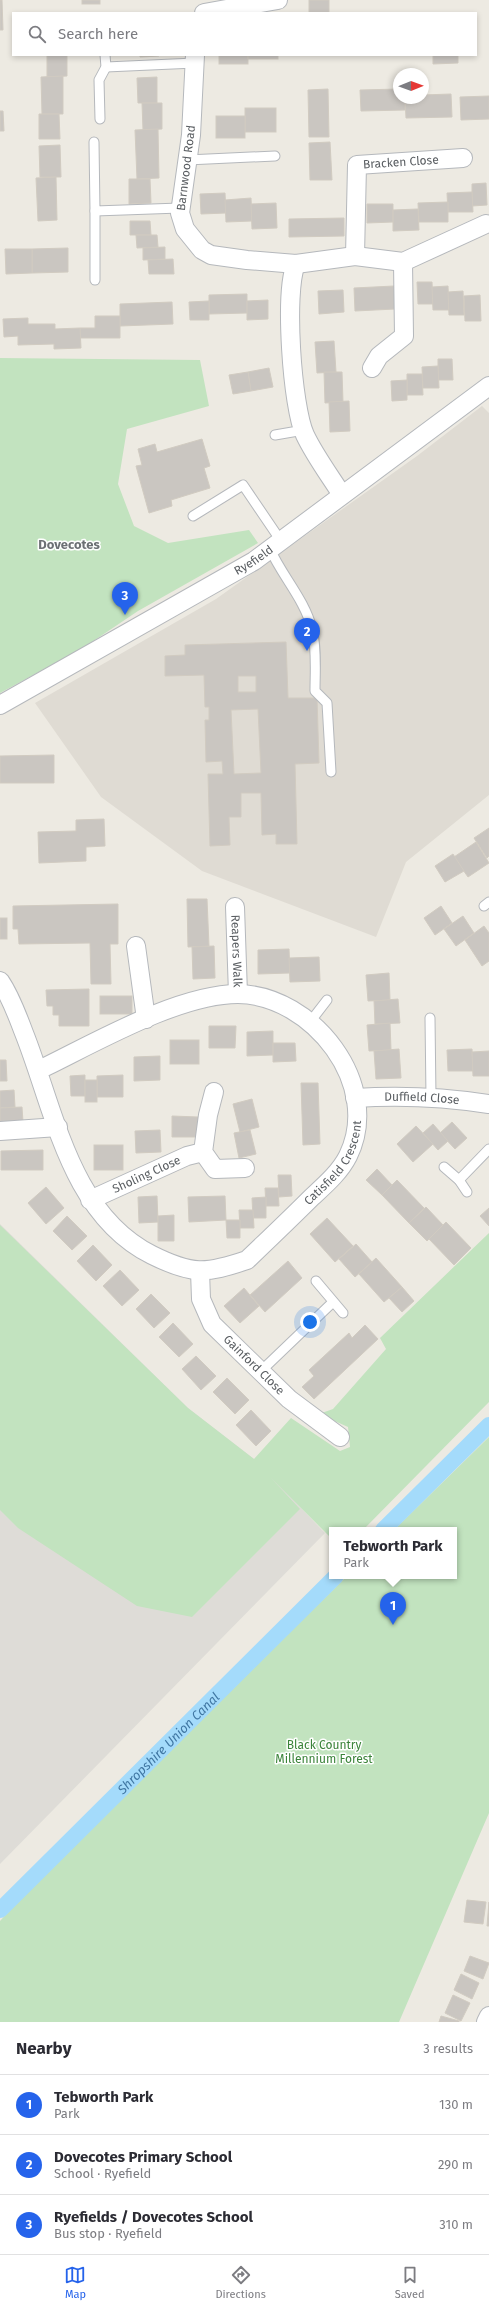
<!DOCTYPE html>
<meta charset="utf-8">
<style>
:root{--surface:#fff;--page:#f2f2f3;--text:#2b2b33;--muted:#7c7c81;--line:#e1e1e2;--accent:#2563eb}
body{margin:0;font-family:"Fira Sans",sans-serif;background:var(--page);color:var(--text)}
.compass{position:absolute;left:393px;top:68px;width:36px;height:36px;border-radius:50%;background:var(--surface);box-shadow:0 2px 6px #0003;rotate:89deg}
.you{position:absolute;left:310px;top:1322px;width:14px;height:14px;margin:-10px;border:3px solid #fff;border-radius:50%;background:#1a73e8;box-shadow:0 0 0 6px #1a73e833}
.badge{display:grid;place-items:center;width:26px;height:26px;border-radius:50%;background:var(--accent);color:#fff;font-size:13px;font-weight:700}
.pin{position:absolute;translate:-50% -33px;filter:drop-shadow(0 1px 2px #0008)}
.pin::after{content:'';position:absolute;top:21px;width:14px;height:12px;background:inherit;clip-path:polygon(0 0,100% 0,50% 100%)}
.popup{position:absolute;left:329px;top:1527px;width:128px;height:52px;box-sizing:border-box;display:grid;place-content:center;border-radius:0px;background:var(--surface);filter:drop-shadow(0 1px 3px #0005);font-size:13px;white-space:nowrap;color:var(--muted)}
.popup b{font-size:15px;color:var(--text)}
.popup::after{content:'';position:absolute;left:50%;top:100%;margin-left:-8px;border:8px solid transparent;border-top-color:var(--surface)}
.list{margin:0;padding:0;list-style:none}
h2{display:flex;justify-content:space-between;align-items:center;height:52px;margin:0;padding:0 16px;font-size:17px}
h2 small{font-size:13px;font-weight:400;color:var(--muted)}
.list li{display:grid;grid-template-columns:26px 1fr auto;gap:12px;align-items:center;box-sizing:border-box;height:60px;padding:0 16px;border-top:1px solid var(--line)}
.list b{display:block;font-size:15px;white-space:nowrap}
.list p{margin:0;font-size:13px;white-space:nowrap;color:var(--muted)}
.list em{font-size:13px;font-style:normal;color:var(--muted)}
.icon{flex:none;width:22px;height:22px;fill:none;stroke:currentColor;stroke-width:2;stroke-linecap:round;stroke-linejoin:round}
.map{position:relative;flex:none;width:489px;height:2022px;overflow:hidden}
.search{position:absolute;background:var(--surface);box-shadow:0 2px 6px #0003;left:12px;right:12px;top:12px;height:44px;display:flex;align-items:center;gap:10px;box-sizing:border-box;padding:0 14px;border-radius:0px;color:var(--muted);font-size:15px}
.sheet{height:232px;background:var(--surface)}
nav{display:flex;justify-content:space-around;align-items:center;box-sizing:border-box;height:56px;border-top:1px solid var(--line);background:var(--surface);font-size:11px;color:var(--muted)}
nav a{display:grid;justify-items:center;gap:2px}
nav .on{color:var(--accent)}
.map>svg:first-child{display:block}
</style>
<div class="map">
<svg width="489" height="2022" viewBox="0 0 489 2022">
<rect width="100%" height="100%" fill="#edeae2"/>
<path fill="#dedcd7" d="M0,1224L188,1408L254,1459L325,1533L0,1864Z"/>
<path fill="#dfdbd3" d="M482,406L489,413V795L406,862L376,937L202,871L101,797L35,703L216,599L417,456Z"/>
<g fill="#c2e3bf">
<path d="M0,358L200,360L209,406L127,429L118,484L134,526L168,543L249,530L258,543L138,611L83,648L0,693Z"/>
<path d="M0,1225L188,1408L254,1459L291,1418L340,1451L350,1447L348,1427L319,1414L333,1409L386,1349L380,1338L489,1233V1402L363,1530H332V1539L271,1478L300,1509L192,1617L137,1606L18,1528L0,1510Z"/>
<path d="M489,1437V1813L399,2022H0V1921L42,1875L347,1576H454V1530H394Z"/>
</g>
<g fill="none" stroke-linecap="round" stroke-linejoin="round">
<g stroke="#a4dbfb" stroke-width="16">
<path d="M383,1530L489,1425"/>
<path id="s1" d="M0,1910L336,1576"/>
</g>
</g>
<g fill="#cac6c1" stroke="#d1cbc1" fill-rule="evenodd">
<path d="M0,0H2L3,30H0Z"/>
<rect x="82" y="0" width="18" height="4"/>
<rect x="309" y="0" width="20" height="13"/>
<path d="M47,55H67V76L47,77Z"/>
<path d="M140,55H159V56L140,57Z"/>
<rect x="219" y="55" width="29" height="9"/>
<rect x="248" y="55" width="30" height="4"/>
<path d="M433,55H458V63L433,64Z"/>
<path d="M63,76V114H42L41,77Z"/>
<path d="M157,77V103H138L137,78Z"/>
<path d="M328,89L329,137H309L308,90Z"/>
<path d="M399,89V98H405V110L361,111L360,90Z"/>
<path d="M451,94L452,117L406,118L405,98H423V95Z"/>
<path d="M489,96V119L461,120L460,97Z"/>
<path d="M142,103H162V129L143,130Z"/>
<rect x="245" y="108" width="31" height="24"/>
<path d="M0,111H3L4,131H0Z"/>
<path d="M39,114H59L60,139H39Z"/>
<rect x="216" y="116" width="29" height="22"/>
<path d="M158,129L159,178L137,179L135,130Z"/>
<path d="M330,142L332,180H310L309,143Z"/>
<path d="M60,145L61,177H40L39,146Z"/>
<path d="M56,177L57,220L38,221L36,178Z"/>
<path d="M129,179H150L151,203L129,204Z"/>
<path d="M486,183L487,205L472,206V184Z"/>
<path d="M472,192L473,212H448L447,193Z"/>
<path d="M225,193L226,213L201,214L200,194Z"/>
<path d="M251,198L252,221L226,222L225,200Z"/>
<path d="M448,202V222H419L418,203Z"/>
<path d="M276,203L277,228L252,229L251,204Z"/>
<path d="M367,204H393V222L367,223Z"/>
<path d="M418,209L419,230L393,231V210Z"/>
<path d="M344,218V236L289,237V219Z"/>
<path d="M130,221H150L151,235H130Z"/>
<path d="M136,235H157L158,247L137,248Z"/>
<path d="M165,247V259L143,260V248Z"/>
<path d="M68,248V272L32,273V249Z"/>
<path d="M5,249H32V273L6,274Z"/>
<path d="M173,259L174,274H149L148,260Z"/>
<path d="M417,282H432L433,304H418Z"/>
<path d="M394,286L395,309L355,311L354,288Z"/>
<path d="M448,286L449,310H433L432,287Z"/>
<path d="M343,290L344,312L319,314L318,291Z"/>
<path d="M463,291L464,315H449L448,292Z"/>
<path d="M247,294V313L209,314V295Z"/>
<path d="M480,295L481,321H465L464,296Z"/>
<path d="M268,300V319L247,320V301Z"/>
<path d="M209,301V320H190L189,302Z"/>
<path d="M172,302L173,324L120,326V304Z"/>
<path d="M95,316H120V338H80V328H95Z"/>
<path d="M28,318V324H55V329L80,328L81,348L54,349V344L18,345V336L4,337L3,319Z"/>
<path d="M334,341L336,372L317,373L315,342Z"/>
<path d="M438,359H452L453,380H438Z"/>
<path d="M438,366L439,388H423L422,367Z"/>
<path d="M269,368L273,387L251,391L248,372Z"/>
<path d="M248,372L251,391L233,394L229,375Z"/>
<path d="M324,372H342L343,402L325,403Z"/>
<path d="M407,374H422L423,395H407Z"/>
<path d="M407,380V400L392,401L391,381Z"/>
<path d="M349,401L350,431L330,432L329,402Z"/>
<path d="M202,439L210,466L204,468L210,488L171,500L172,506L149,513L136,466L142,465L138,449L155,444L157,452Z"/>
<path d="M286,642L288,698H317L319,763L295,764L297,844H276V834L262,835L261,793H241V817H229L230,845L210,846L208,774H223L222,761L206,762L205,720H209V707H205L204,675L165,676V656L185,655V645ZM238,676H256V692H238ZM258,709L261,773L234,774L231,710Z"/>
<path d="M54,755V783H0V756Z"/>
<path d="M104,819L105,846L86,847V861L39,863L38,832L76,831V820Z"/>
<path d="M489,828V856L487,858L474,838Z"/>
<path d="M476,842L489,863L468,877L454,857Z"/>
<path d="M453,854L464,871L445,882L435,866Z"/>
<path d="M187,899H207L209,946L188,947Z"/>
<path d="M118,904V944H110L111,984H91L90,943L19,944L18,929H13V906Z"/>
<path d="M441,906L452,923L435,935L424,918Z"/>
<path d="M463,916L474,933L456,946L444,929Z"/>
<rect x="0" y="918" width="7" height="21"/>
<path d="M484,926L489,933V961L482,966L465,940Z"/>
<path d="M214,946L215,978L193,979L192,947Z"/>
<path d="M289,949L290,973L258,974V950Z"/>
<path d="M319,957L320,981L290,982L289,958Z"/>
<path d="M389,973L390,1000L368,1001L366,975Z"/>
<path d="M89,989V1026H59V1015H53V1006H47L46,990Z"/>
<rect x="100" y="996" width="32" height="18"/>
<path d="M398,999L400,1023L375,1024L374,1001Z"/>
<path d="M390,1023L391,1050L369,1051L367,1025Z"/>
<path d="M209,1026H236L235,1048H209Z"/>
<path d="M273,1031V1055L247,1056V1032Z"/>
<rect x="170" y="1040" width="29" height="24"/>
<path d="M273,1043H295L296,1061L273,1062Z"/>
<path d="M399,1049L401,1078L376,1079L374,1051Z"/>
<path d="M472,1049L473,1071H448L447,1050Z"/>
<path d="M489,1051V1076H473L472,1052Z"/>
<path d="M160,1056V1080L134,1081V1057Z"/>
<path d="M0,1060H6L7,1081H0Z"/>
<path d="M85,1075V1096H71L70,1076Z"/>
<path d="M123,1075V1097H97V1076Z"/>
<rect x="85" y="1080" width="12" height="22"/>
<path d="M301,1083H318L320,1144L303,1145Z"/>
<path d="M14,1090L15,1107L0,1108V1091Z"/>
<path d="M252,1099L259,1127L240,1132L233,1104Z"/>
<path d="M22,1107L23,1122H0V1108Z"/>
<path d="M172,1116L198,1117V1137H172Z"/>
<path d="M452,1122L467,1138L455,1149L440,1133Z"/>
<path d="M433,1124L448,1141L438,1150L423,1133Z"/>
<path d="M416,1126L433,1144L413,1162L397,1144Z"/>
<path d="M160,1130L161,1152L136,1153L135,1131Z"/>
<path d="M250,1130L256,1154L239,1158L234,1133Z"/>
<rect x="94" y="1145" width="29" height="25"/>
<path d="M43,1150V1170H1V1151Z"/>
<path d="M377,1169L392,1185L382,1195L366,1180Z"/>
<path d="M278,1175H291L292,1196L279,1197Z"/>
<path d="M397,1180L424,1208L409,1223L382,1195Z"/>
<path d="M46,1187L64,1208L46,1224L28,1203Z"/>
<path d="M265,1188H278L279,1206H266Z"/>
<path d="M157,1196L158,1222L139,1223L138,1197Z"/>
<path d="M225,1196L226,1220L189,1222L188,1197Z"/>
<path d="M266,1197V1218H253L252,1198Z"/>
<path d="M426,1207L443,1225L427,1241L409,1223Z"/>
<path d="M489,1208V1226L480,1216Z"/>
<path d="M239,1210H253L254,1228H240Z"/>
<path d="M174,1215V1241H158V1216Z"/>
<path d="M67,1216L87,1236L72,1250L53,1231Z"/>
<path d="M327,1218L353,1246L335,1262L310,1234Z"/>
<path d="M226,1220H240V1238H227Z"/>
<path d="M446,1222L471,1248L454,1265L429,1239Z"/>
<path d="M356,1244L372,1262L355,1277L339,1259Z"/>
<path d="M93,1245L112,1265L96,1281L77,1261Z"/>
<path d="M376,1258L402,1287L384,1302L359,1274Z"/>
<path d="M288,1261L302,1278L265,1312L250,1295Z"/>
<path d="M120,1270L139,1290L122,1306L103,1286Z"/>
<path d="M402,1287L414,1301L402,1312L389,1298Z"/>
<path d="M244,1288L259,1306L240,1323L224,1306Z"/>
<path d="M151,1294L170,1313L154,1328L136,1309Z"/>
<path d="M173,1323L193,1344L179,1357L159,1337Z"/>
<path d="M365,1325L378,1339L314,1399L302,1387L314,1376L309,1370L349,1333L352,1338Z"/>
<path d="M196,1356L216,1376L201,1390L182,1369Z"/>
<path d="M227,1378L249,1400L235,1414L213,1392Z"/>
<path d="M251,1410L271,1431L256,1446L236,1425Z"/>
<path d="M467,1900L486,1902L483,1924L464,1922Z"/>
<path d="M489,1902V1926H487Z"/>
<path d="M470,1956L489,1963L483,1979L464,1971Z"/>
<path d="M461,1974L479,1983L472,1999L454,1990Z"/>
<path d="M453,1995L470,2003L461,2021L445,2013Z"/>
<path d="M441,2016L459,2021V2022H439Z"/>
</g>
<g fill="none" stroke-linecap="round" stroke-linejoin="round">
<g stroke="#b5b8bc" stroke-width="11">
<g id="service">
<path d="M106,67L195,63"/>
<path d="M100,119L99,80L106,67L105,55"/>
<path d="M94,142L95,211L180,208"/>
<path d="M187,160L275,156"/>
<path d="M95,211V280"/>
<path d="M275,435L304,430"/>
<path d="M193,516L243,485L281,541"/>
<path d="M270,549C282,576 305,600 312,629C317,648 315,672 315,691L327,703L331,772"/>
<path d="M484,906L489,902"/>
<path d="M430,1018L431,1097"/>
<path d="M310,1022L327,1000"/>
<path d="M444,1167L459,1180L467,1192"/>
<path d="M459,1180L489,1149"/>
<path d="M316,1281L343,1313"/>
<path d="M261,1371L333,1302"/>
</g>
</g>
<g stroke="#b5b8bc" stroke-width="20">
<g id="minor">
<path d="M204,13L278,0"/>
<path d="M195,55L191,135L180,213L185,229L202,250L211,255L247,260L296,264L355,256L403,262L486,224"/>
<path id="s2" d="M355,256L357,165L463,158"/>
<path d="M296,264C284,292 292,407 305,435C315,456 330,476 342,495"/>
<path d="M372,368L379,356L404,336L403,262"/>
<path id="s3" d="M0,705L254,561L489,386"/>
<path id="s4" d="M235,907L238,994"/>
<path d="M136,946L146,1019"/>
<path id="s5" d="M0,981C11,997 17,1015 24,1033C55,1111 70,1214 152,1255C192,1275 206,1274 247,1260C269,1239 291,1218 312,1197C325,1185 340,1172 348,1156C383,1085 313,995 238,994C178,994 93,1044 39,1070"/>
<path d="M214,1092L208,1115L203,1152L215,1169L245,1168"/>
<path id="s6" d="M355,1098C400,1095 444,1097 489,1104"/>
<path d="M0,1131L58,1127"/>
<path id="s7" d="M90,1200L187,1156L203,1152"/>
<path id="s8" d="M200,1271L201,1299L212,1324L289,1399L340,1437"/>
<path d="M486,2022L489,2016"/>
</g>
</g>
<use href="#service" stroke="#fff" stroke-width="9"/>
<use href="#minor" stroke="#fff" stroke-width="18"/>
</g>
<g text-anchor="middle" stroke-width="3" stroke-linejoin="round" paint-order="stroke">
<g font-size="12" fill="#5a5e62" stroke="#fff">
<text dy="4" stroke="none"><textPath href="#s2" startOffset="135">Bracken Close</textPath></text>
<text transform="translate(186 168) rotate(-83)" y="4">Barnwood Road</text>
<text dy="4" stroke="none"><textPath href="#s3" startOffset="292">Ryefield</textPath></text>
<text dy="4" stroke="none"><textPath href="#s4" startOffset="44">Reapers Walk</textPath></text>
<text dy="4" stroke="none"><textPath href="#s6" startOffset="67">Duffield Close</textPath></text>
<text dy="4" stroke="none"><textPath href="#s5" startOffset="552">Catisfield Crescent</textPath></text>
<text dy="4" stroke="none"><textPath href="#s7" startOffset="62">Sholing Close</textPath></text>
<text dy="4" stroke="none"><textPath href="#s8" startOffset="114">Gainford Close</textPath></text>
</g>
<g font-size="12" fill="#3a8339" stroke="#fff">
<text x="324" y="1749">Black Country<tspan x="324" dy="14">Millennium Forest</tspan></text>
</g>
<g font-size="13" font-weight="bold" fill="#6c7074" stroke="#fff">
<text x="69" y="549">Dovecotes</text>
</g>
<g font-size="13" font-style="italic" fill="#4077a3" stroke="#fff">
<text dy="5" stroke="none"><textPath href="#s1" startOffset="237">Shropshire Union Canal</textPath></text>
</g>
</g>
</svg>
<svg class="compass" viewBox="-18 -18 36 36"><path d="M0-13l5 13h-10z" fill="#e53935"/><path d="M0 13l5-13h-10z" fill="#7c7c81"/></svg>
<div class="you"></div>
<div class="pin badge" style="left:393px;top:1625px">1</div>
<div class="popup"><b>Tebworth Park</b>Park</div>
<div class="pin badge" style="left:307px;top:651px">2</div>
<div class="pin badge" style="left:125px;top:615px">3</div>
<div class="search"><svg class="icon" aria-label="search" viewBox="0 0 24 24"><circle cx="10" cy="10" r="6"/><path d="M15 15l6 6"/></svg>Search here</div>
</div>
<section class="sheet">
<h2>Nearby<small>3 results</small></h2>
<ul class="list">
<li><span class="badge">1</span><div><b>Tebworth Park</b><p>Park</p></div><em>130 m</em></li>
<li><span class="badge">2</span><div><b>Dovecotes Primary School</b><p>School · Ryefield</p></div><em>290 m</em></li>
<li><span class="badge">3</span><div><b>Ryefields / Dovecotes School</b><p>Bus stop · Ryefield</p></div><em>310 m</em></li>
</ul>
</section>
<nav>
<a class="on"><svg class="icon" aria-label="map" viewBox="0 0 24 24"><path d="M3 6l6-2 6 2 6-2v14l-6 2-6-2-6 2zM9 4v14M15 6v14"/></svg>Map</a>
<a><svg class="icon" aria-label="directions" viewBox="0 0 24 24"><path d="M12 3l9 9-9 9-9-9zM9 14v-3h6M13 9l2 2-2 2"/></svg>Directions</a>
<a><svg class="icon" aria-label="saved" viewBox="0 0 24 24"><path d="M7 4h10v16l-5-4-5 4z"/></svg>Saved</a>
</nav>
